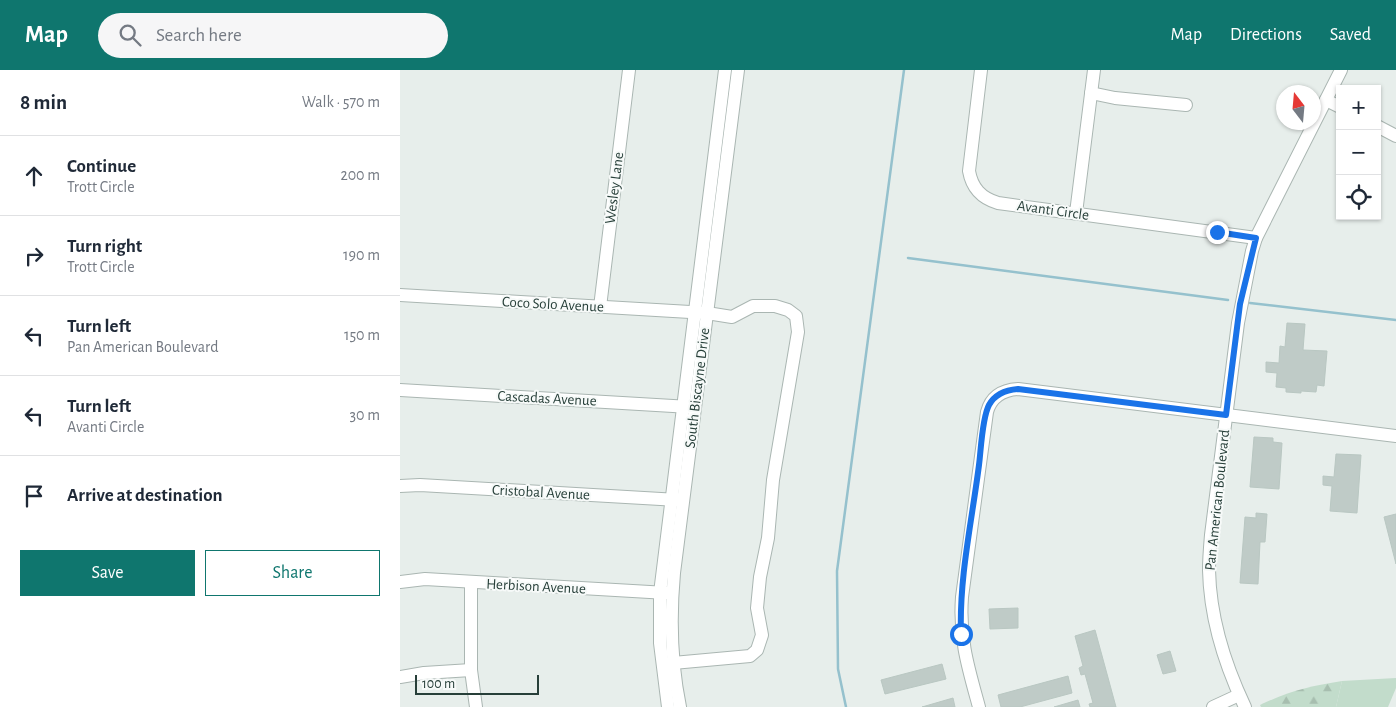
<!DOCTYPE html>
<meta charset="utf-8">
<style>
:root{--surface:#fff;--page:#f6f6f7;--text:#1f2937;--muted:#747a83;--line:#e0e1e3;--accent:#0f766e}
body{margin:0;font-family:"Alegreya Sans",sans-serif;background:var(--page);color:var(--text)}
.controls{position:absolute;right:15px;top:15px;display:grid;overflow:hidden;border-radius:0px;box-shadow:0 1px 4px #0004}
.controls button{width:45px;height:45px;display:grid;place-items:center;padding:0;border:0;border-bottom:1px solid var(--line);background:var(--surface);color:var(--text);font:25px sans-serif}
.compass{position:absolute;left:876px;top:15px;width:45px;height:45px;border-radius:50%;background:var(--surface);box-shadow:0 1px 4px #0004;rotate:344deg}
.scale{position:absolute;left:15px;bottom:12px;width:124px;box-sizing:border-box;padding-left:5px;border:2px solid #273f39;border-top:0;font-size:14px;line-height:18px;white-space:nowrap;color:#273f39;-webkit-text-stroke:4px #f7faf9;paint-order:stroke}
.stop{position:absolute;width:15px;height:15px;margin:-11px;border:4px solid #1a73e8;border-radius:50%;background:#fff}
.stop.end{background:#1a73e8;border-color:#fff;box-shadow:0 1px 5px #0008}
.list{margin:0;padding:0;list-style:none}
h2{display:flex;justify-content:space-between;align-items:center;height:65px;margin:0;padding:0 20px;font-size:21px}
h2 small{font-size:16px;font-weight:400;color:var(--muted)}
.list li{display:grid;grid-template-columns:32px 1fr auto;gap:15px;align-items:center;box-sizing:border-box;height:80px;padding:0 20px;border-top:1px solid var(--line)}
.list b{display:block;font-size:19px;white-space:nowrap}
.list p{margin:0;font-size:16px;white-space:nowrap;color:var(--muted)}
.list em{font-size:16px;font-style:normal;color:var(--muted)}
.actions{display:flex;gap:10px;padding:15px 20px}
.actions a{flex:1;padding:11px 0;border:1px solid var(--accent);border-radius:0px;text-align:center;font-size:18px;color:var(--accent)}
.actions .main{background:var(--accent);color:#fff}
.icon{flex:none;width:28px;height:28px;fill:none;stroke:currentColor;stroke-width:2;stroke-linecap:round;stroke-linejoin:round}
.map{position:relative;flex:none;width:996px;height:637px;overflow:hidden}
header{display:flex;align-items:center;gap:30px;box-sizing:border-box;height:70px;padding:0 25px;background:var(--accent);color:#fff}
header strong{font-size:24px}
nav{display:flex;gap:28px;margin-inline-start:auto;font-size:18px}
.search{width:350px;height:45px;background:var(--page);display:flex;align-items:center;gap:12px;box-sizing:border-box;padding:0 18px;border-radius:28px;color:var(--muted);font-size:19px}
main{display:flex}
aside{flex:1;background:var(--surface)}
.map>svg:first-child{display:block}
</style>
<header>
<strong>Map</strong>
<div class="search"><svg class="icon" aria-label="search" viewBox="0 0 24 24"><circle cx="10" cy="10" r="6"/><path d="M15 15l6 6"/></svg>Search here</div>
<nav><a>Map</a><a>Directions</a><a>Saved</a></nav>
</header>
<main>
<aside>
<h2>8 min<small>Walk · 570 m</small></h2>
<ul class="list">
<li><svg class="icon" aria-label="ahead" viewBox="0 0 24 24"><path d="M12 20V5M6 11l6-6 6 6"/></svg><div><b>Continue</b><p>Trott Circle</p></div><em>200 m</em></li>
<li><svg class="icon" aria-label="right" viewBox="0 0 24 24"><path d="M7 20v-9h11M14 6l5 5-5 5"/></svg><div><b>Turn right</b><p>Trott Circle</p></div><em>190 m</em></li>
<li><svg class="icon" aria-label="left" viewBox="0 0 24 24"><path d="M17 20v-9H6M10 6l-5 5 5 5"/></svg><div><b>Turn left</b><p>Pan American Boulevard</p></div><em>150 m</em></li>
<li><svg class="icon" aria-label="left" viewBox="0 0 24 24"><path d="M17 20v-9H6M10 6l-5 5 5 5"/></svg><div><b>Turn left</b><p>Avanti Circle</p></div><em>30 m</em></li>
<li><svg class="icon" aria-label="arrive" viewBox="0 0 24 24"><path d="M6 21V4h12l-3 4 3 4H6"/></svg><div><b>Arrive at destination</b></div></li>
</ul>
<div class="actions"><a class="main">Save</a><a>Share</a></div>
</aside>
<div class="map">
<svg width="996" height="637" viewBox="0 0 996 637">
<defs>
<pattern id="forest-firs" width="22" height="20" patternUnits="userSpaceOnUse" patternTransform="scale(1.25)"><rect width="22" height="20" fill="#c2dccb"/><path d="M5 1l3.5 6h-7zM16 11l3.5 6h-7z" fill="#a7beaf"/></pattern>
</defs>
<rect width="100%" height="100%" fill="#e7eeeb"/>
<path fill="#c2dccb" d="M996,608V618L988,637H936L942,611Z"/>
<path fill="url(#forest-firs)" d="M942,611L936,637H861L860,635C889,621 910,616 942,611Z"/>
<g fill="none" stroke-linecap="round" stroke-linejoin="round">
<g stroke="#95c1cd" stroke-width="2.5">
<path d="M508,188L828,230"/>
<path d="M850,233L996,250"/>
<path d="M446,637L438,599L437,501L504,0"/>
</g>
</g>
<g fill="#bfcbc7" stroke="#b9c7c2">
<path d="M887,253L905,254L903,280L927,281L924,316L917,315L916,322L901,321V323L886,322V318L876,317L877,303L866,302V292L879,293L880,276L885,277Z"/>
<path d="M854,367L873,368V372L882,373L879,419L850,417Z"/>
<path d="M936,384L961,385L957,443L930,441L932,416L923,415V406L934,407Z"/>
<path d="M856,443L867,444L865,472H860L858,514L840,513L845,447L856,448Z"/>
<path d="M996,444V494L984,447Z"/>
<path d="M618,538V558L590,559L589,539Z"/>
<path d="M695,560L716,637H690L689,634L693,633L685,604L681,605L679,598L683,596L675,566Z"/>
<path d="M770,581L776,601L763,604L757,585Z"/>
<path d="M542,594L546,609L485,624L481,610Z"/>
<path d="M668,606L672,623L620,637H601L598,625Z"/>
<path d="M553,628L555,637H522Z"/>
<path d="M678,630L680,637H654Z"/>
</g>
<g fill="none" stroke-linecap="round" stroke-linejoin="round">
<g stroke="#aab6b2" stroke-width="14">
<g id="minor">
<path d="M581,0L569,101C572,118 581,128 598,133L856,168"/>
<path d="M691,23L715,28L786,35"/>
<path d="M926,30L940,37"/>
<path d="M977,56L996,66"/>
<path d="M676,143L694,0"/>
<path d="M0,225L307,243L332,247L353,236H375L388,240L396,246L398,262L373,410L368,468L360,507L357,538L362,565L357,580L350,586L273,593"/>
<path d="M200,237L229,0"/>
<path d="M0,320L290,337"/>
<path d="M0,416L20,415L278,430"/>
<path d="M0,512L25,509L267,523"/>
<path d="M71,512V600L76,637"/>
<path d="M0,607L24,603L71,600"/>
<path d="M268,637L260,573V523L325,0"/>
<path d="M280,637C271,593 270,547 274,503L338,0"/>
<path d="M579,637C568,597 559,569 562,527L587,342C591,327 602,320 618,319L996,366"/>
<path d="M813,637L839,625"/>
<path d="M845,637C825,595 810,547 809,500C809,488 810,477 811,465L838,253L852,181L856,168L941,0"/>
</g>
</g>
<use href="#minor" stroke="#fff" stroke-width="12"/>
</g>
<g fill="none" stroke-linecap="round" stroke-linejoin="round">
<path stroke="#1a73e8" stroke-width="6" d="M561,564C559,508 572,450 579,395C581,380 582,348 589,335C595,324 606,320 618,319L826,345L840,234L856,168L817,162"/>
</g>
<g text-anchor="middle" stroke-width="4" stroke-linejoin="round" paint-order="stroke">
<g font-size="15" fill="#273f39" stroke="#f7faf9">
<text transform="translate(214 118) rotate(-83)" y="5">Wesley Lane</text>
<text transform="translate(653 140) rotate(8)" y="5">Avanti Circle</text>
<text transform="translate(153 234) rotate(3)" y="5">Coco Solo Avenue</text>
<text transform="translate(297 318) rotate(-83)" y="5">South Biscayne Drive</text>
<text transform="translate(147 328) rotate(3)" y="5">Cascadas Avenue</text>
<text transform="translate(141 422) rotate(3)" y="5">Cristobal Avenue</text>
<text transform="translate(817 430) rotate(-84)" y="5">Pan American Boulevard</text>
<text transform="translate(136 516) rotate(3)" y="5">Herbison Avenue</text>
</g>
</g>
</svg>
<div class="controls">
<button>+</button>
<button>−</button>
<button><svg class="icon" aria-label="locate" viewBox="0 0 24 24"><circle cx="12" cy="12" r="6"/><path d="M12 2v4M12 18v4M2 12h4M18 12h4"/></svg></button>
</div>
<svg class="compass" viewBox="-18 -18 36 36"><path d="M0-13l5 13h-10z" fill="#e53935"/><path d="M0 13l5-13h-10z" fill="#747a83"/></svg>
<div class="scale">100 m</div>
<div class="stop" style="left:561px;top:564px"></div>
<div class="stop end" style="left:817px;top:162px"></div>
</div>
</main>
